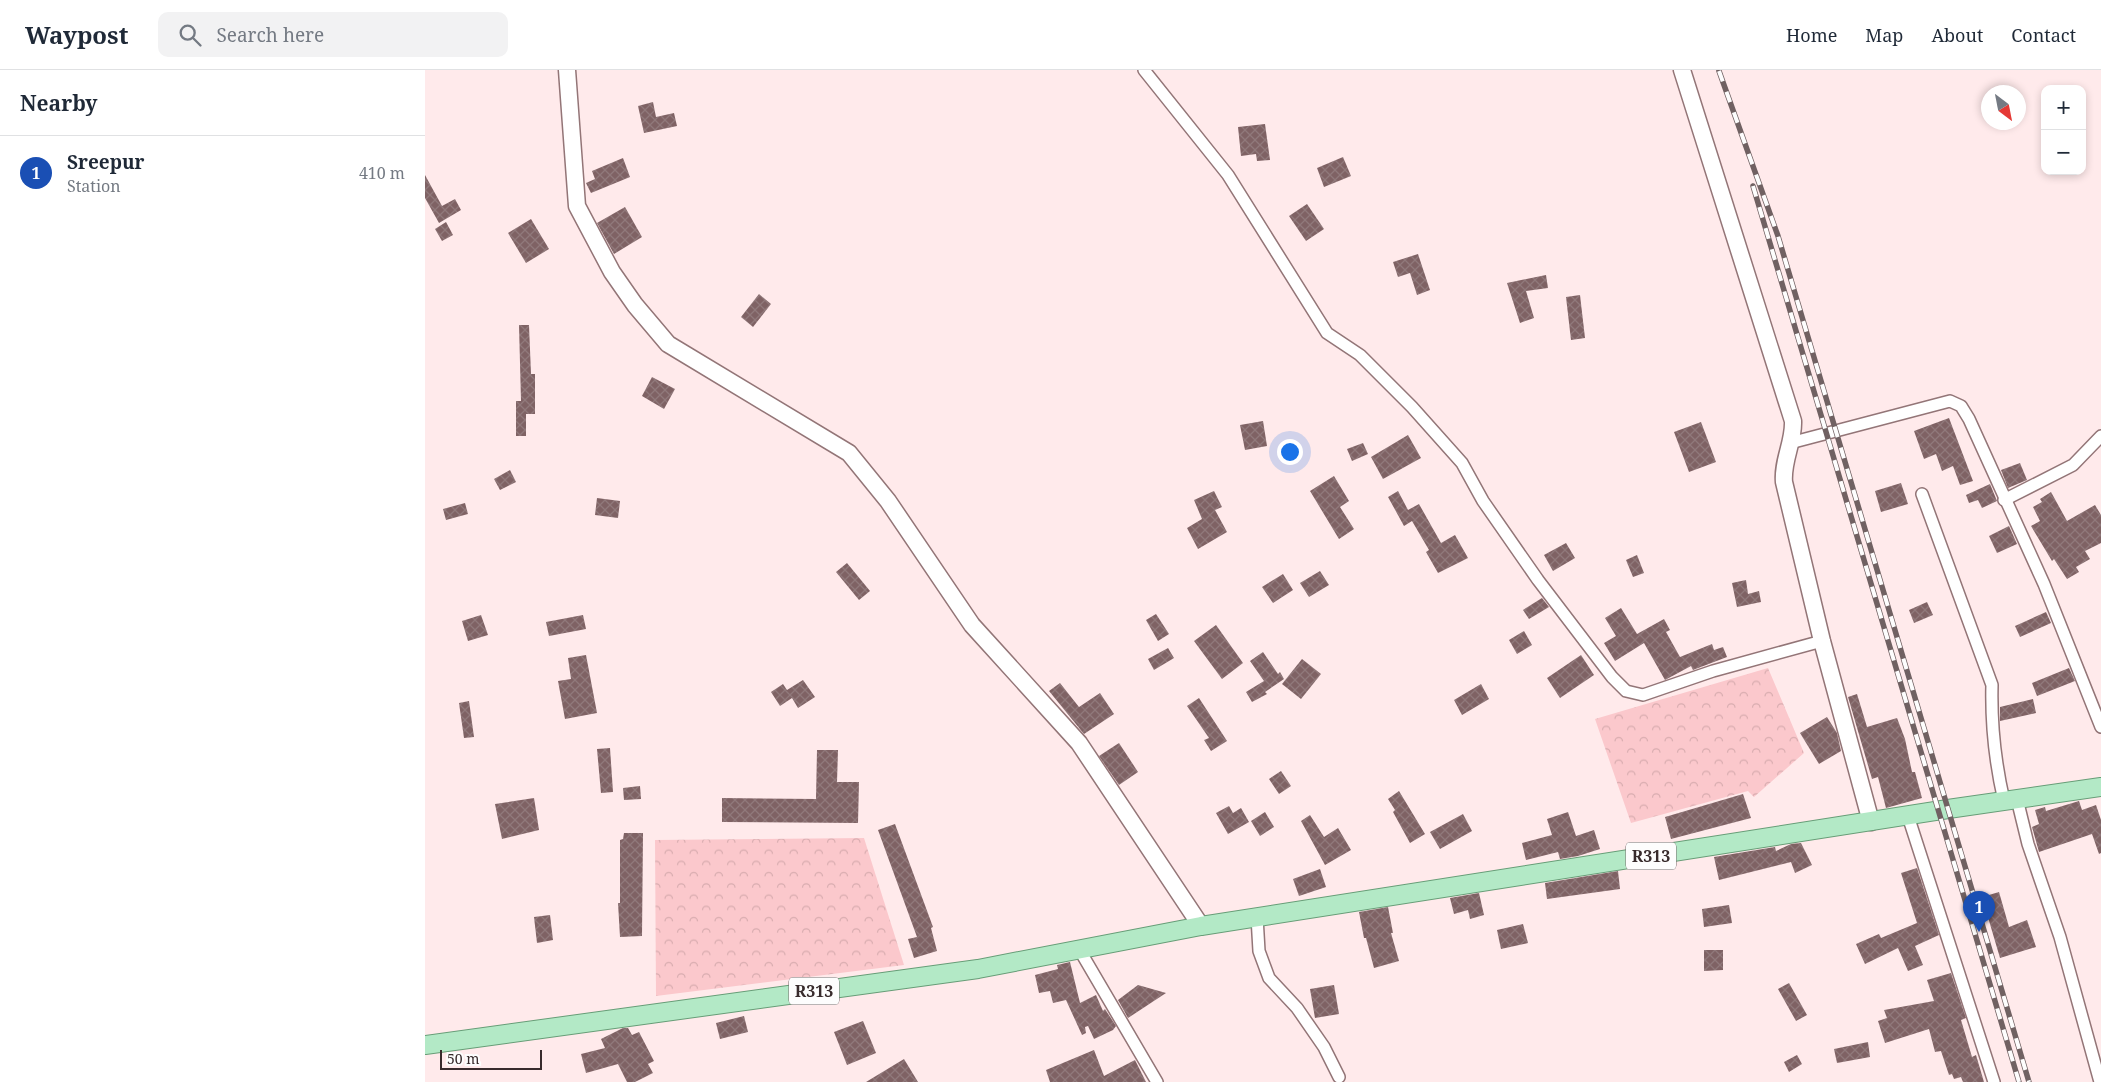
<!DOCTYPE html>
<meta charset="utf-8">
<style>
:root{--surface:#fff;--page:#f2f2f3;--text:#1f2937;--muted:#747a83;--line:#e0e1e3;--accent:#139655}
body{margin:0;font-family:"Noto Serif",serif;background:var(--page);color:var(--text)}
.controls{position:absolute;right:15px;top:15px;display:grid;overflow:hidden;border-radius:10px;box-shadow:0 2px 8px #0003}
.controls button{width:45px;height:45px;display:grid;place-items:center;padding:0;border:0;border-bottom:1px solid var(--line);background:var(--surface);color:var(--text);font:25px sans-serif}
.compass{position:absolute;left:1556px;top:15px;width:45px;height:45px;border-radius:50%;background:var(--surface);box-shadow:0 2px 8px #0003;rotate:148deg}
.scale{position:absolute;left:15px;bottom:12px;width:102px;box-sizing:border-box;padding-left:5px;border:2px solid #382b2c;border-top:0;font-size:14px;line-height:18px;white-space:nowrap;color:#382b2c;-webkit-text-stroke:4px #fdfdfd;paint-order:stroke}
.you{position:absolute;left:864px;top:381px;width:18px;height:18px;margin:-12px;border:4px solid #fff;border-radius:50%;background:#1a73e8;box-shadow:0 0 0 8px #1a73e833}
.badge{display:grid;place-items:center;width:32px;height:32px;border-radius:50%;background:var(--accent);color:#fff;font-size:16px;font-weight:700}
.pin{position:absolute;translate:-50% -41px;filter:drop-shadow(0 1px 2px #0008)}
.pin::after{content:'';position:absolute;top:26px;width:18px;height:15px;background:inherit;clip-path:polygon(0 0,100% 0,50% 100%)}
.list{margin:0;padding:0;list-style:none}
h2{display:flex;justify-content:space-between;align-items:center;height:65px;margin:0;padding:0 20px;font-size:21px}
h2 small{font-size:16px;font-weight:400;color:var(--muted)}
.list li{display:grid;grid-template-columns:32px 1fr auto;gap:15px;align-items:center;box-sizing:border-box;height:75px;padding:0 20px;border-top:1px solid var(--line)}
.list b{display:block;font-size:19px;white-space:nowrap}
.list p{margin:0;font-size:16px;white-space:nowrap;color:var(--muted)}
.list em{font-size:16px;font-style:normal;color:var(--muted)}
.icon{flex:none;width:28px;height:28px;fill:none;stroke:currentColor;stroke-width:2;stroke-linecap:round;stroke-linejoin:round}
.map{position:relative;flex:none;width:1676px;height:1012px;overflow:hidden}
header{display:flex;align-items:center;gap:30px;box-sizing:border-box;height:70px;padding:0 25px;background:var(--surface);border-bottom:1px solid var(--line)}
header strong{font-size:24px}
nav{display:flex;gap:28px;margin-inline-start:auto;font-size:18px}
.search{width:350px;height:45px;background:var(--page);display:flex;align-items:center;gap:12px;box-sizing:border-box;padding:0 18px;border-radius:10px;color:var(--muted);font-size:19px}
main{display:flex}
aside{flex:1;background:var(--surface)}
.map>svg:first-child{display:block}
</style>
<header>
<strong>Waypost</strong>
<div class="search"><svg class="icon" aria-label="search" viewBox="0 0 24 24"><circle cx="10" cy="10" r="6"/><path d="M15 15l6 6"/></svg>Search here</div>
<nav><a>Home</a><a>Map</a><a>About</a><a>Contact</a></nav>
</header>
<main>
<aside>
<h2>Nearby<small></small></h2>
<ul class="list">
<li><span class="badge" style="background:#1a4fb4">1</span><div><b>Sreepur</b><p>Station</p></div><em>410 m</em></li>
</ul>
</aside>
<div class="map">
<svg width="1676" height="1012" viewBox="0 0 1676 1012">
<defs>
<pattern id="park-crowns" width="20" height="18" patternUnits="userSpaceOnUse" patternTransform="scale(1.25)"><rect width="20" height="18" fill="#fbc8cc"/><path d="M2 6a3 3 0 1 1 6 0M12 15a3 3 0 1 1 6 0" fill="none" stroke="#d8acaf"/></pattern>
<pattern id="building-cross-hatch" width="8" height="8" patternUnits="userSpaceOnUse" patternTransform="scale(1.25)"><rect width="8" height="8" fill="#7f6264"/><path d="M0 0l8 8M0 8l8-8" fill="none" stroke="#90797b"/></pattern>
</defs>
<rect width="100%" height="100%" fill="#ffeaeb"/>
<g fill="url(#park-crowns)">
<path d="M1343,598L1379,683L1329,727L1323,721L1206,753L1170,649Z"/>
<path d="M439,768L479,895L231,926L230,770Z"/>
</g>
<g fill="url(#building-cross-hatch)">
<path d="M228,32L231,47L249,43L252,56L219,63L213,36Z"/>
<path d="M840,54L845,90L832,91L831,84L816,86L813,57Z"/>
<path d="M918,87L926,106L899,117L892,98Z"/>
<path d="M198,88L205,107L166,123L161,113L170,109L167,101Z"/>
<path d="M0,105L17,136L30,129L36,140L14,153L0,128Z"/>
<path d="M882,134L899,159L881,171L864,146Z"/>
<path d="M200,137L217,167L189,184L172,153Z"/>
<path d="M106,149L124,179L101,193L83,163Z"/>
<path d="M21,152L28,165L17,171L10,159Z"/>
<path d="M993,184L1005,220L992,225L985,203L973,207L968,192Z"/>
<path d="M1121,205L1123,218L1101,221L1109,248L1095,253L1082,213Z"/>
<path d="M334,224L346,234L328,257L316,247Z"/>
<path d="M1155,225L1160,268L1146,270L1141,227Z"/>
<path d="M94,255H104L106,304H110V344H101V366H91V331H96Z"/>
<path d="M227,307L250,319L239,339L217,326Z"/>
<path d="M1524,348L1548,411L1535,415L1528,396L1517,401L1511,384L1499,389L1489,361Z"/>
<path d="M838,351L842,376L820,380L815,355Z"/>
<path d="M1276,352L1291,392L1264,402L1249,362Z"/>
<path d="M983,365L996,388L958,409L946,387Z"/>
<path d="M938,373L943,384L927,391L922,379Z"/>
<path d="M1595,393L1602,410L1583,418L1576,400Z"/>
<path d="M85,400L91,412L75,420L69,409Z"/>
<path d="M909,406L924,431L915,437L929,459L914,469L885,421Z"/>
<path d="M1476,413L1483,434L1456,442L1450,421Z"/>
<path d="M1565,414L1572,431L1557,438L1553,430L1544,433L1541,425Z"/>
<path d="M789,421L797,437L790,440L802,462L773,479L762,458L777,449L769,430Z"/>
<path d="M973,421L983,440L994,434L1016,473L1030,465L1043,488L1013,503L1001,482L1004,480L987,451L979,456L963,427Z"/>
<path d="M1626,422L1642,451L1670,435L1676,445V473L1660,481L1665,489L1651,497L1654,502L1642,509L1629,489L1627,491L1606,456L1615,451L1608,437L1617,432L1615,429Z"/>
<path d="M172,428L195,431L193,448L170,445Z"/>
<path d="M40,433L43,444L21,450L18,439Z"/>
<path d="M1584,456L1592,474L1572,483L1564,466Z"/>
<path d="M1141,473L1150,488L1128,501L1119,485Z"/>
<path d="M1212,485L1219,503L1208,507L1201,490Z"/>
<path d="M422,493L445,521L434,530L411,502Z"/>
<path d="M895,501L904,515L884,527L875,513Z"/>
<path d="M858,504L868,520L848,533L837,517Z"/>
<path d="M1321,510L1323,524L1334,521L1336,532L1312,537L1307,513Z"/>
<path d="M1117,528L1124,537L1104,549L1098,540Z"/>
<path d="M1502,532L1508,545L1489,553L1484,540Z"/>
<path d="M1196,538L1212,564L1239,549L1245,560L1241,562L1255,587L1287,574L1289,580L1298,577L1302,587L1268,600L1266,596L1240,610L1219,573L1190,591L1179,573L1191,566L1180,548Z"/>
<path d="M1621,542L1626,553L1595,567L1590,556Z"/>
<path d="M731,544L744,564L733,571L721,550Z"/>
<path d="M56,545L63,565L43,571L37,551Z"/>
<path d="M158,545L161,559L124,566L121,552Z"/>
<path d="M791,555L818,593L797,609L769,571Z"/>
<path d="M1099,561L1107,575L1092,584L1084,570Z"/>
<path d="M743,578L749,588L729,600L723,589Z"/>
<path d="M838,582L853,604L855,602L859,609L840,622L842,624L827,632L821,622L839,611L825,591Z"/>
<path d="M161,585L172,643L140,649L133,611L146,609L143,588Z"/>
<path d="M1156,585L1169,605L1135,628L1122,608Z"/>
<path d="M877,589L896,604L876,629L857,614Z"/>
<path d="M1644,598L1650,611L1612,626L1607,613Z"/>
<path d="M378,610L390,627L373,638L367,628L355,636L346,622L358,614L364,623L362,620Z"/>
<path d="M635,613L654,637L675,623L689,644L659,664L624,621Z"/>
<path d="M1056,614L1064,629L1037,645L1029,630Z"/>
<path d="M1432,624L1442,657L1472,648L1480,669L1487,702H1490L1497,728L1461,738L1453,707L1447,709L1423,627Z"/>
<path d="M774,628L802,671L786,681L779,670L784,668L762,636Z"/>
<path d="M1608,629L1611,643L1575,651V637Z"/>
<path d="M44,631L49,667L39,668L34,633Z"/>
<path d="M1402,647L1412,663L1416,681L1394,694L1375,663Z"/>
<path d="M694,673L713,702L694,715L674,686Z"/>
<path d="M185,678L188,722L176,723L172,679Z"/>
<path d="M392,680H413L412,712H434L433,753L297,752V728L391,729Z"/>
<path d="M856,701L866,716L854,724L844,709Z"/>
<path d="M215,716L216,729L199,730L198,718Z"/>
<path d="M974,721L1000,764L985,773L968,742L970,740L963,729Z"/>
<path d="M1318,724L1326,748L1246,769L1240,747Z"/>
<path d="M109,728L114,760L77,769L70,734Z"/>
<path d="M1654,731L1657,740L1671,735L1676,750V783L1674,784L1667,764L1614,782L1607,757L1614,754L1610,740L1620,737L1621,741Z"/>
<path d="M804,736L808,743L816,738L824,752L803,764L791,743Z"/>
<path d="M840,742L849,757L835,766L826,751Z"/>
<path d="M1143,742L1151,766L1169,760L1175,779L1153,786L1135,789L1133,782L1101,790L1097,773L1127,765L1122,749Z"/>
<path d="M1038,744L1047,761L1015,779L1005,762Z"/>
<path d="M885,745L899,767L913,758L926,780L900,795L876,751Z"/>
<path d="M470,754L508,857L506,858L512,881L489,888L483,869L492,867L453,760Z"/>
<path d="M199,763H218L217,866L195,867L193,833H195V770L198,769Z"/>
<path d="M1376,773L1387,795L1370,803L1366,792L1294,810L1289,787L1350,777L1351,781L1366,774Z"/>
<path d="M1492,798L1514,865L1490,876L1498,895L1483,901L1473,878L1440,894L1431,874L1454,864L1456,868L1492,853L1476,803Z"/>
<path d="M895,799L901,817L874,826L868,809Z"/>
<path d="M1193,801L1195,819L1122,829L1120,813Z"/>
<path d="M1574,822L1584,857L1602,850L1611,877L1575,888L1557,827Z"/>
<path d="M1054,823L1059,845L1045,849L1043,840L1029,844L1025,828Z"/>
<path d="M1304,835L1307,853L1279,857L1277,839Z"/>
<path d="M963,837L968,863H966L974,891L949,898L941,868H939L934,842Z"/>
<path d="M125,845L128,870L112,873L109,847Z"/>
<path d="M1098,854L1103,873L1076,879L1072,860Z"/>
<path d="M1279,880H1298V900L1279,901Z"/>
<path d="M645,892L655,933L671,925L678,941L680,939L691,956L688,960L669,969L663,956L660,957L661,963L657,965L641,930L628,933L625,921L614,923L610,905L633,899L632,895Z"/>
<path d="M1526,903L1541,948L1536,950L1547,987L1551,985L1559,1012H1538L1536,1007L1529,1009L1527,1004L1524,1005L1516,981L1510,982L1504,959L1460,973L1453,951L1462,948L1459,940L1509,931L1502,910Z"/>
<path d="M1364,913L1382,945L1371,951L1353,919Z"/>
<path d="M713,915L741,923L703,948L693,930Z"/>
<path d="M909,915L914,944L890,948L885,919Z"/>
<path d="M319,946L323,962L295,969L291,953Z"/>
<path d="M438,951L451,983L422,995L409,962Z"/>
<path d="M198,958H203L207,965L214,962L229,991L223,994L228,1003L210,1012H202L193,994L161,1003L156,984L180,978L176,969Z"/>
<path d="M1443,972L1445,987L1412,993L1409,979Z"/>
<path d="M669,980L679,1006L710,990L721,1012H625L621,1000Z"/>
<path d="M1372,985L1377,994L1364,1002L1359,992Z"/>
<path d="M479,989L493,1012H441Z"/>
</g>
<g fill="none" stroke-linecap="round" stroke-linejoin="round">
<g stroke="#937577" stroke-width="14">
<g id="street">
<path d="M719,0L803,105L902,263L935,285L987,337L1037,393L1058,431L1113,510L1187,607L1201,621L1218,625L1288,601L1397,571"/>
<path d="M1365,373L1525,331L1536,336L1544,349L1619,514L1676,657"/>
<path d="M1497,424L1567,615C1566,654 1570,692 1579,731"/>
<path d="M1579,430L1648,395L1676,366"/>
<path d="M1592,729L1603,774L1635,867L1675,1012"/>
<path d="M1483,746L1569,1012"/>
<path d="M832,847L834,881L844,908L872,938L899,977L914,1007"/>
<path d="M654,879L732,1012"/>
</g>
</g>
<g stroke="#937577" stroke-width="19">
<g id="secondary">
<path d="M142,0L152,136L187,202L210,235L243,274L424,383L463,431L547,555L654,673L776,856"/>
<path d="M1257,0L1368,351C1369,372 1357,391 1359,412L1397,571L1446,752"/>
</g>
</g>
<g stroke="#679d77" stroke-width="20">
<path id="primary" d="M0,975L553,899L776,856L1523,739L1676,717"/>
</g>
<use href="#street" stroke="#fff" stroke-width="11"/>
<use href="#secondary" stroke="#fff" stroke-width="16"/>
<use href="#primary" stroke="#b3e9c6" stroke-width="18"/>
<g stroke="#706162" stroke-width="5.5">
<g id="rail">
<path d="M1294,1L1353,166L1604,1012"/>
<path d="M1328,116L1594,1012"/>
</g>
</g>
<use href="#rail" stroke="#fdfdfd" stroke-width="4" stroke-dasharray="11" stroke-linecap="butt"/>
</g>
<g text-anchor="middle" stroke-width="5" stroke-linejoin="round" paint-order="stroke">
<g fill="#fdfdfd" stroke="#736a6b" stroke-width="1">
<rect x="1201" y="772.5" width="50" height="27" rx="4"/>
<rect x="364" y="907.5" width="50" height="27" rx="4"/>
</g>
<g font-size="16" font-weight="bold" fill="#382b2c">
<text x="1226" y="792">R313</text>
<text x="389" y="927">R313</text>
</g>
</g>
</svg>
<div class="controls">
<button>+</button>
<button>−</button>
</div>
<svg class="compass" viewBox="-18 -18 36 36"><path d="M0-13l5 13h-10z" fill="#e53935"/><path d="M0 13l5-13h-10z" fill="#747a83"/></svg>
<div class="scale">50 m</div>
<div class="you"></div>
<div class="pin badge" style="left:1554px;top:862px;background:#1a4fb4">1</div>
</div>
</main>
